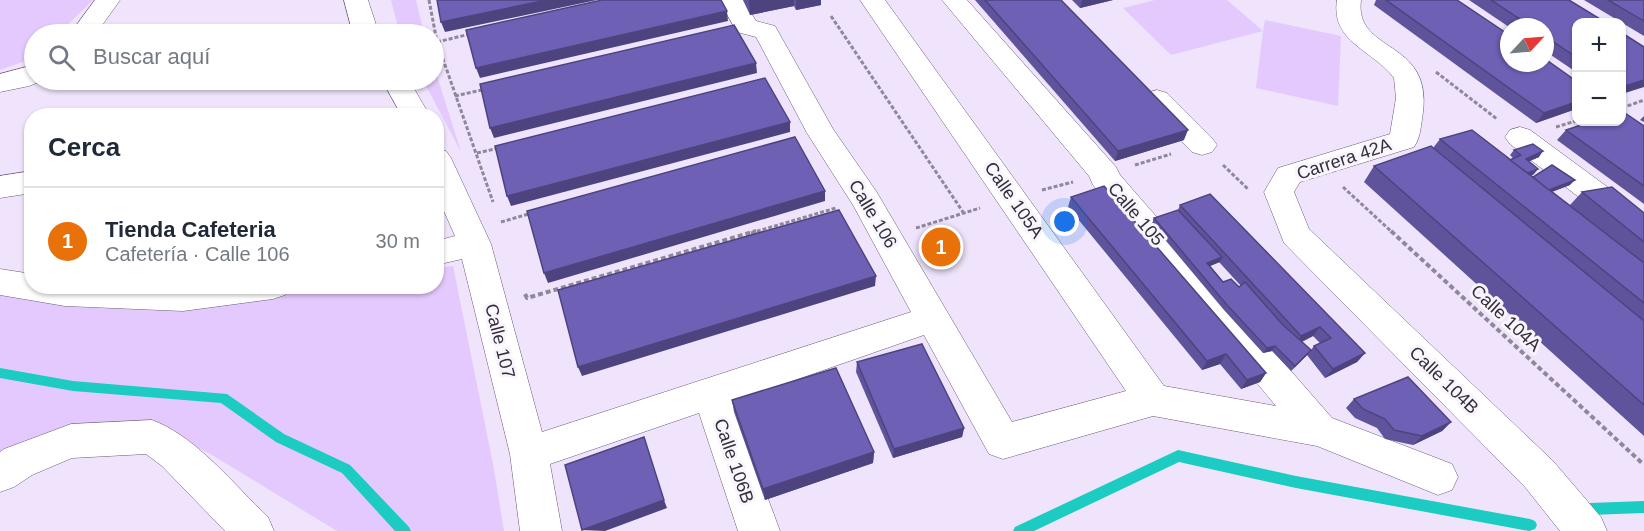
<!DOCTYPE html>
<html lang="es">
<meta charset="utf-8">
<style>
:root{--surface:#fff;--page:#f6f6f7;--text:#1f2937;--muted:#747a83;--line:#e0e1e3;--accent:#618b18}
body{margin:0;font-family:Helvetica,sans-serif;background:var(--page);color:var(--text)}
.controls{position:absolute;right:18px;top:18px;display:grid;overflow:hidden;border-radius:12px;box-shadow:0 2px 4px #0004}
.controls button{width:54px;height:54px;display:grid;place-items:center;padding:0;border:0;border-bottom:2px solid var(--line);background:var(--surface);color:var(--text);font:30px sans-serif}
.compass{position:absolute;left:1500px;top:18px;width:54px;height:54px;border-radius:50%;background:var(--surface);box-shadow:0 2px 4px #0004;rotate:64deg}
.you{position:absolute;left:1065px;top:222px;width:21px;height:21px;margin:-15px;border:4px solid #fff;border-radius:50%;background:#1a73e8;box-shadow:0 0 0 9px #1a73e833}
.badge{display:grid;place-items:center;width:39px;height:39px;border-radius:50%;background:var(--accent);color:#fff;font-size:20px;font-weight:700}
.pin{position:absolute;translate:-50% -50%;border:3px solid #fff;box-shadow:0 2px 6px #0006}
.list{margin:0;padding:0;list-style:none}
h2{display:flex;justify-content:space-between;align-items:center;height:78px;margin:0;padding:0 24px;font-size:26px}
h2 small{font-size:20px;font-weight:400;color:var(--muted)}
.list li{display:grid;grid-template-columns:39px 1fr auto;gap:18px;align-items:center;box-sizing:border-box;height:108px;padding:0 24px;border-top:2px solid var(--line)}
.list b{display:block;font-size:22px;white-space:nowrap}
.list p{margin:0;font-size:20px;white-space:nowrap;color:var(--muted)}
.list em{font-size:20px;font-style:normal;color:var(--muted)}
.icon{flex:none;width:33px;height:33px;fill:none;stroke:currentColor;stroke-width:2;stroke-linecap:round;stroke-linejoin:round}
.map{position:relative;flex:none;width:1644px;height:531px;overflow:hidden}
.search{position:absolute;background:var(--surface);box-shadow:0 2px 4px #0004;left:24px;top:24px;width:420px;height:66px;display:flex;align-items:center;gap:15px;box-sizing:border-box;padding:0 21px;border-radius:33px;color:var(--muted);font-size:22px}
.panel{position:absolute;background:var(--surface);box-shadow:0 2px 4px #0004;left:24px;top:108px;width:420px;height:186px;border-radius:24px}
.map>svg:first-child{display:block}
</style>
<div class="map">
<svg width="1644" height="531" viewBox="0 0 1644 531">
<rect width="100%" height="100%" fill="#efe4fb"/>
<g fill="#e4c9fe">
<path d="M0,0H93L58,34H34V53L25,61L0,70Z"/>
<path d="M391,0H416L424,34H400Z"/>
<path d="M1155,0H1227L1263,31L1265,20L1341,36L1338,106L1256,88L1263,31L1171,55L1123,8Z"/>
<path d="M434,66L461,152L423,80H434Z"/>
<path d="M453,266L493,464L504,531H337L212,455L172,434L0,458V288L72,307L169,311L322,287L436,286L437,268Z"/>
</g>
<g fill="none" stroke-linecap="round" stroke-linejoin="round">
<g fill="#1ccbc1" fill-rule="evenodd">
<path d="M0,368L73,381L227,394L284,434L350,465L409,527L411,531H395L342,473L276,442L221,403L73,391L0,378Z"/>
<path d="M1178,450L1296,476L1530,519L1535,521L1537,525L1535,529L1529,531L1296,488L1179,462L1034,531H1013L1015,527Z"/>
<path d="M1644,501V513L1590,515L1585,513L1584,509L1585,505L1590,503Z"/>
</g>
<g stroke="#6a5979" stroke-width="1">
<g id="minor">
<path d="M95,0H120L96,34H70Z"/>
<path d="M344,0H368L379,34H353Z"/>
<path d="M719,0H743L756,21L775,26L833,129L876,191L1012,422L1126,391L860,0H885L1164,386L1276,406L1093,185L1089,176L942,0H967L1116,167L1120,175L1332,418L1452,464L1458,477L1452,490L1438,495L1317,446L1153,416L1003,459L989,454L924,335L732,402L780,531H738L699,413L550,464L562,531H520L510,454L462,259L436,265V241L455,236L436,193V148L446,151L451,158L491,244L542,432L911,312L853,205L807,133L756,37L737,32Z"/>
<path d="M1337,0H1361C1354,54 1432,38 1423,112C1421,124 1421,137 1414,147L1300,182L1294,192L1309,229L1553,461L1601,517L1607,531H1560L1525,487L1284,243L1264,192L1278,168L1390,134L1396,98L1394,78C1373,50 1330,42 1337,0Z"/>
<path d="M34,65V80H44L29,86L0,92V74Z"/>
<path d="M382,80H409L430,116H402Z"/>
<path d="M1157,90L1167,93L1212,138L1217,145L1212,152L1202,155L1192,152L1147,105L1143,99L1147,93Z"/>
<path d="M1520,127L1530,130L1644,214V243L1633,239L1510,144L1505,137L1510,130Z"/>
<path d="M32,171V193L0,198V176Z"/>
<path d="M0,269L32,274V286H290L285,295L273,299L183,311L65,306L0,295Z"/>
<path d="M152,420C196,436 234,485 268,517L274,531H225L162,466L146,454L72,458L32,475L14,487L0,492V452L4,449L71,424Z"/>
</g>
</g>
<g stroke="#90879a" stroke-width="3" stroke-dasharray="4 2" stroke-linecap="butt">
<path d="M429,0L437,42L493,202"/>
<path d="M831,16L963,212"/>
<path d="M437,42L470,34"/>
<path d="M1436,72L1497,119"/>
<path d="M455,96L486,89"/>
<path d="M1622,108L1644,100"/>
<path d="M1556,127L1576,121"/>
<path d="M477,153L499,148"/>
<path d="M1135,165L1171,154"/>
<path d="M1223,165L1248,189"/>
<path d="M1343,187L1393,233"/>
<path d="M1042,190L1073,182"/>
<path d="M501,222L532,213"/>
<path d="M916,228L980,208"/>
<path d="M751,233L836,208"/>
</g>
<g stroke="#90879a" stroke-width="4" stroke-dasharray="5 3" stroke-linecap="butt">
<path d="M1391,231L1642,463"/>
<path d="M525,294L527,298L756,231"/>
</g>
<use href="#minor" fill="#fff" fill-rule="evenodd"/>
</g>
<g fill="#5f539c" fill-rule="evenodd">
<path d="M743,0H821V5L796,10L794,6L750,15Z"/>
<path d="M975,0H1061L1184,140L1115,161Z"/>
<path d="M1072,0H1113L1080,8Z"/>
<path d="M1376,0H1457L1576,81V109L1536,123L1374,5Z"/>
<path d="M1469,0H1569L1576,22V72L1545,51V27H1509Z"/>
<path d="M1584,0H1644V36Z"/>
<path d="M1644,116V122L1640,120Z"/>
<path d="M1644,126V204L1557,140L1566,130Z"/>
<path d="M1440,139L1510,160L1513,158L1510,155L1514,150L1539,157L1529,161L1534,174L1531,176L1533,177L1570,185L1552,192L1570,205L1582,192L1644,213V436L1364,182L1374,166L1433,148Z"/>
<path d="M1071,197L1266,373L1260,382L1241,389L1220,364L1202,370L1068,207Z"/>
<path d="M1180,205L1365,353L1357,362L1325,378L1307,355L1291,371L1272,351L1263,353L1224,310L1151,223L1154,218L1178,210ZM1219,262L1241,286L1239,287L1223,282L1210,266ZM1313,336L1320,343L1314,346L1311,350L1302,342Z"/>
<path d="M857,362L964,428L962,437L893,458L856,372Z"/>
<path d="M1354,399L1451,422L1442,431L1413,445L1385,439L1377,428L1355,418L1346,408Z"/>
<path d="M732,400L874,452L873,463L765,500L734,412Z"/>
</g>
<g fill="#4d447f">
<path d="M547,0H597L445,32L441,22Z"/>
<path d="M749,0H794V6L750,15Z"/>
<path d="M796,0H821V5L796,10Z"/>
<path d="M1082,0H1113L1080,8Z"/>
<path d="M727,11L728,21L480,78L476,68Z"/>
<path d="M756,63L757,73L494,138L490,128Z"/>
<path d="M1644,80V87L1622,94V87Z"/>
<path d="M1576,102V109L1536,123L1544,113Z"/>
<path d="M790,122V132L511,206L507,196Z"/>
<path d="M1188,130L1184,140L1115,161L1118,151Z"/>
<path d="M1543,151L1539,157L1521,165L1526,159Z"/>
<path d="M1538,169L1534,174L1514,183L1519,178Z"/>
<path d="M1575,180L1570,185L1543,195L1548,190Z"/>
<path d="M825,191V201L548,283L544,273Z"/>
<path d="M1222,257L1220,262L1205,268L1207,263Z"/>
<path d="M876,276L875,286L582,376L578,367Z"/>
<path d="M1320,327L1313,336L1294,345L1301,336Z"/>
<path d="M1275,346L1272,351L1263,353L1267,348Z"/>
<path d="M1311,350L1307,355L1291,371L1295,366Z"/>
<path d="M1365,353L1357,362L1325,378L1333,369Z"/>
<path d="M1226,354L1220,364L1202,370L1207,361Z"/>
<path d="M1266,373L1260,382L1241,389L1247,380Z"/>
<path d="M1451,422L1442,431L1413,445L1422,436Z"/>
<path d="M964,428L962,437L893,458L894,449Z"/>
<path d="M874,452L873,463L765,500L763,489Z"/>
<path d="M664,500L667,508L605,531L582,530Z"/>
</g>
<g fill="#6e61b5" stroke="#4d447f" stroke-width="1.5">
<path d="M437,0H547L441,22Z"/>
<path d="M602,0H721L727,11L476,68L466,30Z"/>
<path d="M985,0H1061L1188,130L1118,151Z"/>
<path d="M1386,0H1457L1509,35V63H1545V59L1576,81V102L1544,113Z"/>
<path d="M1491,0H1569L1605,22H1576V57L1545,36V27H1532Z"/>
<path d="M1608,0H1644V21Z"/>
<path d="M734,25L756,63L490,128L480,84Z"/>
<path d="M1622,33L1644,47V80L1622,87Z"/>
<path d="M765,78L790,122L507,196L495,146Z"/>
<path d="M1622,111L1644,126V186L1566,130L1590,122H1622Z"/>
<path d="M1472,130L1644,263V303L1440,139Z"/>
<path d="M795,137L825,191L544,273L527,211Z"/>
<path d="M1533,144L1543,151L1526,159L1538,169L1528,173L1510,160L1521,155L1514,150Z"/>
<path d="M1431,146L1644,321V405L1374,166Z"/>
<path d="M1552,165L1575,180L1549,190L1533,177Z"/>
<path d="M1104,186L1266,373L1247,380L1226,354L1207,361L1071,197Z"/>
<path d="M1612,187L1644,213V242L1582,192Z"/>
<path d="M1210,194L1365,353L1333,369L1314,346L1331,338L1320,327L1301,336L1180,205Z"/>
<path d="M839,210L876,276L578,367L558,290Z"/>
<path d="M1178,210L1222,257L1207,263L1223,282L1231,279L1239,287L1245,282L1282,324L1311,350L1295,366L1275,346L1267,348L1227,305L1154,218Z"/>
<path d="M922,344L964,428L894,449L857,362Z"/>
<path d="M836,368L874,452L763,489L732,400Z"/>
<path d="M1408,377L1451,422L1422,436L1394,430L1385,419L1363,409L1354,399Z"/>
<path d="M644,437L664,500L582,530L565,465Z"/>
</g>
<g text-anchor="middle" stroke-width="6" stroke-linejoin="round" paint-order="stroke">
<g font-size="18" fill="#342d3b" stroke="#f9f5fc">
<text transform="translate(1344 159) rotate(-18)" y="6">Carrera 42A</text>
<text transform="translate(1014 200) rotate(55)" y="6">Calle 105A</text>
<text transform="translate(873 214) rotate(59)" y="6">Calle 106</text>
<text transform="translate(1136 214) rotate(50)" y="6">Calle 105</text>
<text transform="translate(1506 318) rotate(43)" y="6">Calle 104A</text>
<text transform="translate(500 341) rotate(76)" y="6">Calle 107</text>
<text transform="translate(1444 380) rotate(44)" y="6">Calle 104B</text>
<text transform="translate(734 461) rotate(71)" y="6">Calle 106B</text>
</g>
</g>
</svg>
<div class="controls">
<button>+</button>
<button>−</button>
</div>
<svg class="compass" viewBox="-18 -18 36 36"><path d="M0-13l5 13h-10z" fill="#e53935"/><path d="M0 13l5-13h-10z" fill="#747a83"/></svg>
<div class="you"></div>
<div class="pin badge" style="left:941px;top:247px;background:#e8710a">1</div>
<div class="search"><svg class="icon" aria-label="search" viewBox="0 0 24 24"><circle cx="10" cy="10" r="6"/><path d="M15 15l6 6"/></svg>Buscar aquí</div>
<section class="panel">
<h2>Cerca<small></small></h2>
<ul class="list">
<li><span class="badge" style="background:#e8710a">1</span><div><b>Tienda Cafeteria</b><p>Cafetería · Calle 106</p></div><em>30 m</em></li>
</ul>
</section>
</div>
